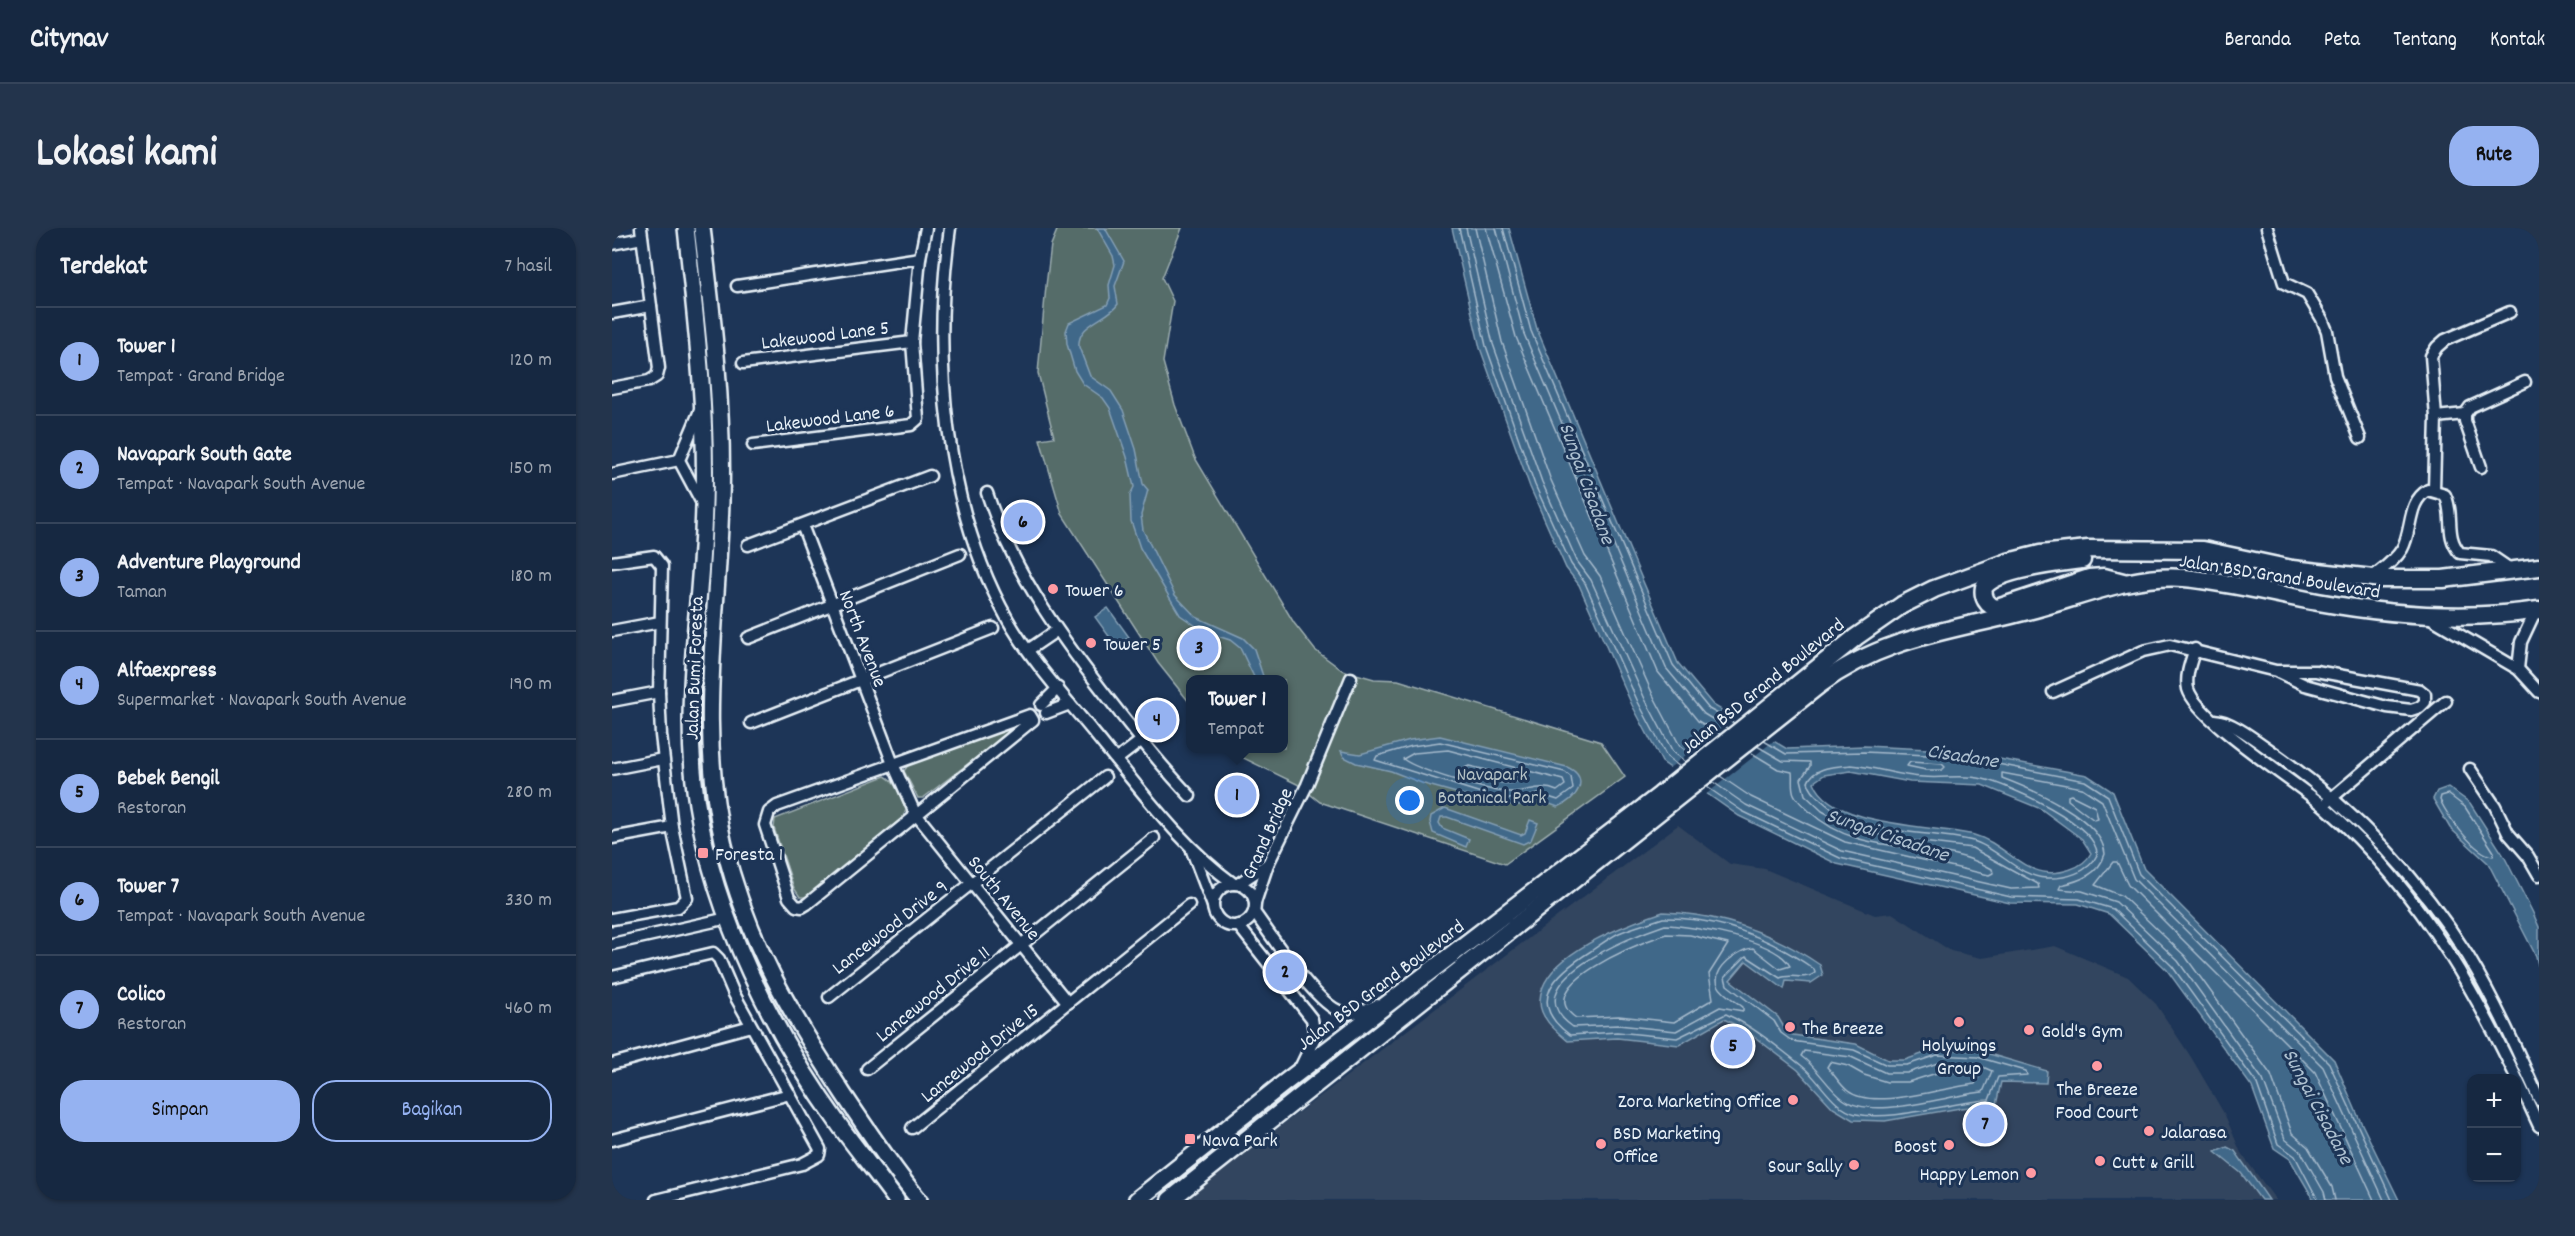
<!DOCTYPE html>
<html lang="id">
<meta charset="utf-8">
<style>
:root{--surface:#162841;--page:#23344c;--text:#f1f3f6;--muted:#9ea6b1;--line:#35445a;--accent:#95b2f1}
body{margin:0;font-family:Dekko,sans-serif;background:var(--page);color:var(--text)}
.controls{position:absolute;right:18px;bottom:18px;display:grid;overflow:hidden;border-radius:12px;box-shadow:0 2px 4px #0004}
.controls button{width:54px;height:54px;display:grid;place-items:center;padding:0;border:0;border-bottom:2px solid var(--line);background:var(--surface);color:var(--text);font:30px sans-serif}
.you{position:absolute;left:798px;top:573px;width:21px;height:21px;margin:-15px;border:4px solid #fff;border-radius:50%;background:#1a73e8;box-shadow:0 0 0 9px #1a73e833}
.badge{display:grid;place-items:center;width:39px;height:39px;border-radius:50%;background:var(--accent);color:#111;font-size:20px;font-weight:700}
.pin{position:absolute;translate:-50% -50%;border:3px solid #fff;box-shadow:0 2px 6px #0006}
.popup{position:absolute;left:574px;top:447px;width:102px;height:78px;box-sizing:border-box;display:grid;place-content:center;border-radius:12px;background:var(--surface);filter:drop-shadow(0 2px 4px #0005);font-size:20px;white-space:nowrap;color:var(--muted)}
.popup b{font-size:22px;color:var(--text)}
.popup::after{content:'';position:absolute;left:50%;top:100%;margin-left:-12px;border:12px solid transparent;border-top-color:var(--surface)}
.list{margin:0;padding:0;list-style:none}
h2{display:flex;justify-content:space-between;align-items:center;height:78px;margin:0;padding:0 24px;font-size:26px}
h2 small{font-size:20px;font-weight:400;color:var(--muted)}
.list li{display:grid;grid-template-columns:39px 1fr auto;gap:18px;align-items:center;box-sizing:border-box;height:108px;padding:0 24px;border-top:2px solid var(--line)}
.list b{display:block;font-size:22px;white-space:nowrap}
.list p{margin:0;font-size:20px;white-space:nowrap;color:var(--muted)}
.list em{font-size:20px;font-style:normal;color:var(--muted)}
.actions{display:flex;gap:12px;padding:18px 24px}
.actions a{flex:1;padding:14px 0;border:2px solid var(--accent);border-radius:24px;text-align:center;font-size:21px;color:var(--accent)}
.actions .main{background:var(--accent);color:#111}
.map{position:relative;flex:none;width:1927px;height:972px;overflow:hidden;border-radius:24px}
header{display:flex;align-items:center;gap:36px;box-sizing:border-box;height:84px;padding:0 30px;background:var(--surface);border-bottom:2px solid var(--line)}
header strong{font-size:28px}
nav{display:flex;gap:33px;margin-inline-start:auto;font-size:21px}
.intro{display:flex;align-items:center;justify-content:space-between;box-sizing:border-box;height:144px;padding:0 36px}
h1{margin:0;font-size:42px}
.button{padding:15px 27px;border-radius:24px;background:var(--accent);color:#111;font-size:21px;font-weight:700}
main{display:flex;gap:36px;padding:0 36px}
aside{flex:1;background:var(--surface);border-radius:24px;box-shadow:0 2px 4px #0004}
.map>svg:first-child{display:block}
</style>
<header>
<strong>Citynav</strong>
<nav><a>Beranda</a><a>Peta</a><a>Tentang</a><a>Kontak</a></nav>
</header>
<div class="intro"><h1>Lokasi kami</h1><a class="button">Rute</a></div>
<main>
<aside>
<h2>Terdekat<small>7 hasil</small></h2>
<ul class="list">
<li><span class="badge">1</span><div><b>Tower 1</b><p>Tempat · Grand Bridge</p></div><em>120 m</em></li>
<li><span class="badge">2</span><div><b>Navapark South Gate</b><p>Tempat · Navapark South Avenue</p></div><em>150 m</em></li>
<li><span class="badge">3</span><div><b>Adventure Playground</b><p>Taman</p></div><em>180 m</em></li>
<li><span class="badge">4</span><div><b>Alfaexpress</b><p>Supermarket · Navapark South Avenue</p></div><em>190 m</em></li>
<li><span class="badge">5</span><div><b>Bebek Bengil</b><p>Restoran</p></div><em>280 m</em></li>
<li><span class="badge">6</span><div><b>Tower 7</b><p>Tempat · Navapark South Avenue</p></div><em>330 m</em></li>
<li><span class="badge">7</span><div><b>Colico</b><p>Restoran</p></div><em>460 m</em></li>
</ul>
<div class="actions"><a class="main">Simpan</a><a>Bagikan</a></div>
</aside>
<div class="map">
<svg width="1927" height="972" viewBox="0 0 1927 972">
<rect width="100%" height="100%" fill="#1d3557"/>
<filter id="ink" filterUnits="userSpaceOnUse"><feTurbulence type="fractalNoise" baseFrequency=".0167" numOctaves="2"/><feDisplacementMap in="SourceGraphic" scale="12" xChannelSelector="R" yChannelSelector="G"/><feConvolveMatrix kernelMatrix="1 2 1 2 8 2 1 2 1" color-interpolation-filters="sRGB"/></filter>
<g filter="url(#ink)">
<path fill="#31445e" d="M1066,597L1118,636L1153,641L1263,687L1280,685L1339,723L1370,730L1443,718L1516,749L1544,776L1579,829L1613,887L1629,925L1664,972H571Z"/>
<g fill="#546c69" stroke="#9eaeb0" stroke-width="1.5">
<path d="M446,0H570L550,50L561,73L551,134L563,177L583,230L682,395L703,422L730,442L762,451L786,452L989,514L1013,549L893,636L708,574L685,556L617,523L615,521L672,520V452H578V475L546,435L450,286L428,211L442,209L426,145L434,58L439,17Z"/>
<path d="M397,498L400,499L399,503L311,570H306L292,543L296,537Z"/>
<path d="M273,548C285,554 289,570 294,582L291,589L197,669H188L182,660L162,600L163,591Z"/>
</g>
<g fill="#416889" stroke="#849fb5" stroke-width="1.5" fill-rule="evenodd">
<path d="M485,0H493L512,33L503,58L506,76C496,92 465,95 467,119L478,148L499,163L511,182L524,221L531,256L536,262L529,287L531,302L563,367L584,389L631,410L642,421L652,451H643L628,420L618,412L593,404L568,387L528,320L519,293L518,267L522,259L515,229L498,180L491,170L471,156L463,143L455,116L454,103L457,95L495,77L498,70L497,57L503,37L501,28Z"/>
<path d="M840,0H897L925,101L1030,351L1066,435L1101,477L1175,521L1252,518L1338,522L1475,547L1501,564L1532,641L1722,832L1747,890L1787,972H1702L1678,931L1662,920L1640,859L1555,742L1497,686L1466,676L1398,675L1225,636L1127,588L1050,534L1020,477L967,357L954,340L918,259L868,120ZM1239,543L1298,554L1370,557L1429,581L1470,611L1479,625C1472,640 1447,647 1431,644C1406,639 1388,614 1362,607C1324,597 1219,600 1202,554L1212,547Z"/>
<path d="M496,380L517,409L504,418L483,389Z"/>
<path d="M828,508L955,539C980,550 964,572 946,579L927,572L908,577L884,576L812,556L779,543L744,535L732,529L729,523L748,526L798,512Z"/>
<path d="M1836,559L1858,575L1892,628L1921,685L1927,699V741L1924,728L1876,635L1838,600L1821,571L1825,563Z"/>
<path d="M833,580L909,607L913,605L918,592L926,595L919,612L911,616L835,589H829L827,595L830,600L857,611L854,619L821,605L818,594L819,588Z"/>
<path d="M1051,684C1109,686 1160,704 1208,737L1211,747L1199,755L1174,753L1172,761L1134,733L1118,752L1166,789L1173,801L1181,807L1244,816L1276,832H1293L1324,821L1367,823L1435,843L1434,855L1389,854L1384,877L1348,880L1273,893L1241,892L1221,880L1186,842L1132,801L1112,791L1067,817L1005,810L956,813C944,803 927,790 928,772C930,727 1015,696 1051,684Z"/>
<path d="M1615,919L1623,923L1657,972H1649L1629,945L1603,924Z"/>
</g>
<path fill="#1d3557" d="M1125,487L1164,511L1092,568L1056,541Z"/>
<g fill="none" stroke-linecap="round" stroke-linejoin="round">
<g stroke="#a5bacc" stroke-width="1.5">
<path d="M847,0L874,118L923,257L959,336L973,355L1026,474L1055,529L1068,539"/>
<path d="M854,0L881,116L930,254L965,333L979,352L1033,471L1061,524L1074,534"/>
<path d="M863,0L890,114L938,250L973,328L988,348L1041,467L1068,518L1081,528"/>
<path d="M874,0L904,109L1046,444L1086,493L1108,506"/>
<path d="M884,0L912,106L1054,440L1092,486L1115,500"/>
<path d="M891,0L919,103L1061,437L1097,481L1122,495"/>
<path d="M1152,513L1174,526L1252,524L1337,528L1391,537L1473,553L1496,568L1527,646L1717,835L1780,972"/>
<path d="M828,514L953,544L959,549L961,561L946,572L927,566L906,571L885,570L763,532L765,528L800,518Z"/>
<path d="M836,522L951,552L953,557L945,563C928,555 917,564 899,564C881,565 805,542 791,531L802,525Z"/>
<path d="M1298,534L1330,536L1333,539L1330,542H1314L1295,538Z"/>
<path d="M1239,537C1264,539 1287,548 1311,549C1331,551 1351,546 1371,551C1397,557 1487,597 1485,627C1477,645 1452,651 1434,650C1407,649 1386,620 1361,613C1311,600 1250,611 1209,572C1203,566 1198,562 1196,554C1202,538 1225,539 1239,537Z"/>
<path d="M857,538L905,549L907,552C894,561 868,549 854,544L853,540Z"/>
<path d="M1108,548L1139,569L1233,614L1377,647L1381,645L1380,641C1325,608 1251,634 1197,583C1192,578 1185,573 1182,566C1179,559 1181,551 1180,544L1166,541L1138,524"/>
<path d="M1101,554L1134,577L1230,623L1399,661L1427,660L1426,656L1360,620L1277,610L1234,596L1210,583L1193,567L1189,551L1198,538V534L1171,533L1145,518"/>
<path d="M1095,559L1130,583L1228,630L1399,669L1467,671L1501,681L1560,738L1645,856L1666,916L1683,928L1706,972"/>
<path d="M1836,566L1853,579L1882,624L1881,628C1863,626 1836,589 1828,572L1829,568Z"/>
<path d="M1459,567L1483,579L1486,591L1482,592L1456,572V568Z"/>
<path d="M1051,690C1106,689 1158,710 1202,741L1203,745C1192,753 1179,745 1168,750L1134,728L1113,749L1115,757L1162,793L1169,805L1180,813L1242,822L1275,837H1295L1325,827L1365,829L1414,843L1415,847L1386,849L1377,872C1336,874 1284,894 1244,886C1221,881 1208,852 1190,838C1166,819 1142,799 1114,786L1065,810L1005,804L958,807C912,774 944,745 979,723C988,717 997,710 1007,705C1021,699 1037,695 1051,690Z"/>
<path d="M1053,697C1082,698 1165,712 1178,738L1168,741L1141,720C1127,721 1100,740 1106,757C1110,766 1124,773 1131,779V783L1108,779L1064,803L1006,797L961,799C898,755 1020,708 1053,697Z"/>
<path d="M1054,706L1078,707L1116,716L1097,746L1101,771L1062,794L1007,788L964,790C917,757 1031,714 1054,706Z"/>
<path d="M1192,823L1239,829L1274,845H1295L1326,835L1364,836L1380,843L1371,864C1335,867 1261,893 1231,871C1215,859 1206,840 1189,828Z"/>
<path d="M1218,834L1236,838L1252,847L1275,854H1296L1328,844L1363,845L1367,849L1363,856C1333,859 1261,883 1236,863C1228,857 1222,846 1215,839Z"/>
<path d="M1714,972L1712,964L1689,924L1673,911L1651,852L1566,733L1504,674L1470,663L1447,661L1449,657C1468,653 1487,646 1493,626C1490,590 1419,561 1390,550V545L1470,560L1490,573L1522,651L1711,839L1772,972"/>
<path d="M1723,972L1720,959L1696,919L1680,905L1659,847L1573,728L1510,668L1483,657L1501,634H1505L1516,657L1703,844L1762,972"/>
</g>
<g stroke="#e8f1f8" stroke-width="15">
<g id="minor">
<path d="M338,0C320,127 332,278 396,392C423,439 462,479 495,521C534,569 572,620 622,656"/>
<path d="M1655,0L1672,55L1695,66L1710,91L1715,103L1723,148L1748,210"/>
<path d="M0,16L30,10"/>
<path d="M125,58L308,30"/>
<path d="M0,85L39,78"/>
<path d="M131,135L300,114"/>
<path d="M0,160L37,153L45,148L47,140L29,0"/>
<path d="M89,180L67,232L91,277"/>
<path d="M1824,189L1853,186"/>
<path d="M141,217L299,197L306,191L300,114L308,30L314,0"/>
<path d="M1869,239L1853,193V186L1858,179L1913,154"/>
<path d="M0,246L67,232"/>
<path d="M1822,262L1824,189L1819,128L1825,119L1833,112L1898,84"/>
<path d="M375,265C400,341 444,403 493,466C520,501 548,537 578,568"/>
<path d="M190,297L281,536L303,585L456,775"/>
<path d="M136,317L318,248"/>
<path d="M0,334L42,328L50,338L47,464L49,507L60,599L75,670L66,679L0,691"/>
<path d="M1759,350C1770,341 1783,333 1790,321C1801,301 1795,274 1816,262L1833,267C1843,287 1832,307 1848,325L1879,328L1901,343"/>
<path d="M1817,389L1906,441L1927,464"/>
<path d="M0,403L48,394"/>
<path d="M136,410L348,326"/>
<path d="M1583,421C1579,433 1573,448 1576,461C1585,492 1684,554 1713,579C1813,666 1873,779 1927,898"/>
<path d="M416,422L444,403"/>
<path d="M1906,441L1909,414L1924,382"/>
<path d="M1441,464L1531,423L1558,417L1664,443L1693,457L1775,479L1799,482L1808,479L1813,474V466L1808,462L1704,443H1664"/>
<path d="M0,473L47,464"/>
<path d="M429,477L446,460"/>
<path d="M434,485L458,476"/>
<path d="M418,487L421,492L195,676L190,679L184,678L177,670L153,597L157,584L165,578Z"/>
<path d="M1602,492C1620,492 1650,517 1665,527C1741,581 1806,648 1856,728C1883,773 1905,822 1927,871"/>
<path d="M139,495L381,400"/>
<path d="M504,532L530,512"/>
<path d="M0,541L51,531"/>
<path d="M1858,541L1883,578L1896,605L1916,628L1927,647"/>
<path d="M1716,573L1834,473"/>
<path d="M0,610L60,599"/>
<path d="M580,623L601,678"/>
<path d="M626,656L656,636"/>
<circle cx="622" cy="677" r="21"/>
<path d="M643,675L656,636L695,557L739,450"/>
<path d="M642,684C658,706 705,778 730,784C743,788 753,782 765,777"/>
<path d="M626,697L700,791L703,809L690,836"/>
<path d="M0,716L116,690"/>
<path d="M0,749L101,725L107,731L122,766L208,921L207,927L190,936L44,972"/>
<path d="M217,769L493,549"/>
<path d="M0,836L139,798"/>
<path d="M255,841L542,610"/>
<path d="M300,900L577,677"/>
<path d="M0,912L178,866"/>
</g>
</g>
<g stroke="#e8f1f8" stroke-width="20">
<g id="secondary">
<path d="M74,0C84,93 95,184 92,277C90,377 69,476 85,576C103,690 161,805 228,898C246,923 266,947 284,972"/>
<path d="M90,0C101,91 112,181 109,273C106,387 85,504 112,617C135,713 179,786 232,867C256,903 280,939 307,972"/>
</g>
</g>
<g stroke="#e8f1f8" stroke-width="21">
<g id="primary">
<path d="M1470,332C1447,335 1386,341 1372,359C1370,369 1375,378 1385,380L1477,350L1492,349L1511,354"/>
<path d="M525,972L671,856L1048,567L1244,409L1290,377L1322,361L1396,334L1428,326L1476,321L1591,322L1680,341L1770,351H1831L1927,339"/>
<path d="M558,972L1207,457C1273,407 1346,402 1423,381C1472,368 1520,346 1572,350C1617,354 1662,366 1706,374C1778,387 1854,393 1927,382"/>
</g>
</g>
<use href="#minor" stroke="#1d3557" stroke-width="10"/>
<use href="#secondary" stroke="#1d3557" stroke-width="15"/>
<use href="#primary" stroke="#1d3557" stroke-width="16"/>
</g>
</g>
<g fill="#ff9aa2" stroke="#1d3557" stroke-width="2">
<circle cx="441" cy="361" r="6"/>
<circle cx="479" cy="415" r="6"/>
<rect x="85" y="619" width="12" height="12" rx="3"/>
<circle cx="1347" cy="794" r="6"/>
<circle cx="1178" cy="799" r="6"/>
<circle cx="1417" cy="802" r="6"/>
<circle cx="1485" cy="838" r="6"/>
<circle cx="1181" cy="872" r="6"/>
<circle cx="1537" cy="903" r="6"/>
<rect x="572" y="905" width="12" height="12" rx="3"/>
<circle cx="989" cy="916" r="6"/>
<circle cx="1337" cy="917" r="6"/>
<circle cx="1488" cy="933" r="6"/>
<circle cx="1242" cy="937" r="6"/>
<circle cx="1419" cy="945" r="6"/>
</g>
<g text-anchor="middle" stroke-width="6" stroke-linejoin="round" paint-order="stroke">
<g font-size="20" fill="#e8f1f8" stroke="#1d3557">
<text transform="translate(213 106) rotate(-7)" y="7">Lakewood Lane 5</text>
<text transform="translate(218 189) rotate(-7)" y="7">Lakewood Lane 6</text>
<text transform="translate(1668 347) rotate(9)" y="7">Jalan BSD Grand Boulevard</text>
<text transform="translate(252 410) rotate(69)" y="7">North Avenue</text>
<text transform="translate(81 440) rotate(-88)" y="7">Jalan Bumi Foresta</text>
<text transform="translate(1150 457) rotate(-39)" y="7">Jalan BSD Grand Boulevard</text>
<text transform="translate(654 605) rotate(-66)" y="7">Grand Bridge</text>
<text transform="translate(393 669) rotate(51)" y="7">South Avenue</text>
<text transform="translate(277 698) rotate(-38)" y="7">Lancewood Drive 9</text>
<text transform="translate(768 756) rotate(-37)" y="7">Jalan BSD Grand Boulevard</text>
<text transform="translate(320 765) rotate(-39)" y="7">Lancewood Drive 11</text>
<text transform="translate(367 824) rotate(-39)" y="7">Lancewood Drive 15</text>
</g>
<g font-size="20" fill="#e8f1f8" stroke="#1d3557" text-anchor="start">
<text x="453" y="368">Tower 6</text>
<text x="491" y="422">Tower 5</text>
<text x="103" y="632">Foresta 1</text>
<text x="1190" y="806">The Breeze</text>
<text x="1429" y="809">Gold's Gym</text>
<text x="1347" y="823" text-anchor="middle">Holywings<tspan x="1347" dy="23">Group</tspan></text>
<text x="1485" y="867" text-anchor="middle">The Breeze<tspan x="1485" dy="23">Food Court</tspan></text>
<text x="1169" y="879" text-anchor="end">Zora Marketing Office</text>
<text x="1549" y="910">Jalarasa</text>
<text x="1001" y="911">BSD Marketing<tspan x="1001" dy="23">Office</tspan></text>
<text x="590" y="918">Nava Park</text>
<text x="1325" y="924" text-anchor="end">Boost</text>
<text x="1500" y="940">Cutt &amp; Grill</text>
<text x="1230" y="944" text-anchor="end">Sour Sally</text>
<text x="1407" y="952" text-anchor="end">Happy Lemon</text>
</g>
<g font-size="20" fill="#b4c2c6" stroke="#1d3557">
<text x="880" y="552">Navapark<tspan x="880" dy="23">Botanical Park</tspan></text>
</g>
<g font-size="21" font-style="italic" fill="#aec1d1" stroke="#1d3557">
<text transform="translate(976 255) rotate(70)" y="7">Sungai Cisadane</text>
<text transform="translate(1351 527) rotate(9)" y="7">Cisadane</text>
<text transform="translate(1276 606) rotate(19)" y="7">Sungai Cisadane</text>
<text transform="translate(1707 878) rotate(62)" y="7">Sungai Cisadane</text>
</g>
</g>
</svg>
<div class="controls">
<button>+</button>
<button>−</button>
</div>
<div class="you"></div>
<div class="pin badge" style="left:625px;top:567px">1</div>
<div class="popup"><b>Tower 1</b>Tempat</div>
<div class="pin badge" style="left:673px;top:744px">2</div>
<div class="pin badge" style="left:587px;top:420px">3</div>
<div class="pin badge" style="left:545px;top:492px">4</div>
<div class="pin badge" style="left:1121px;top:818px">5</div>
<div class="pin badge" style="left:411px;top:294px">6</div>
<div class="pin badge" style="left:1373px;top:896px">7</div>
</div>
</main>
